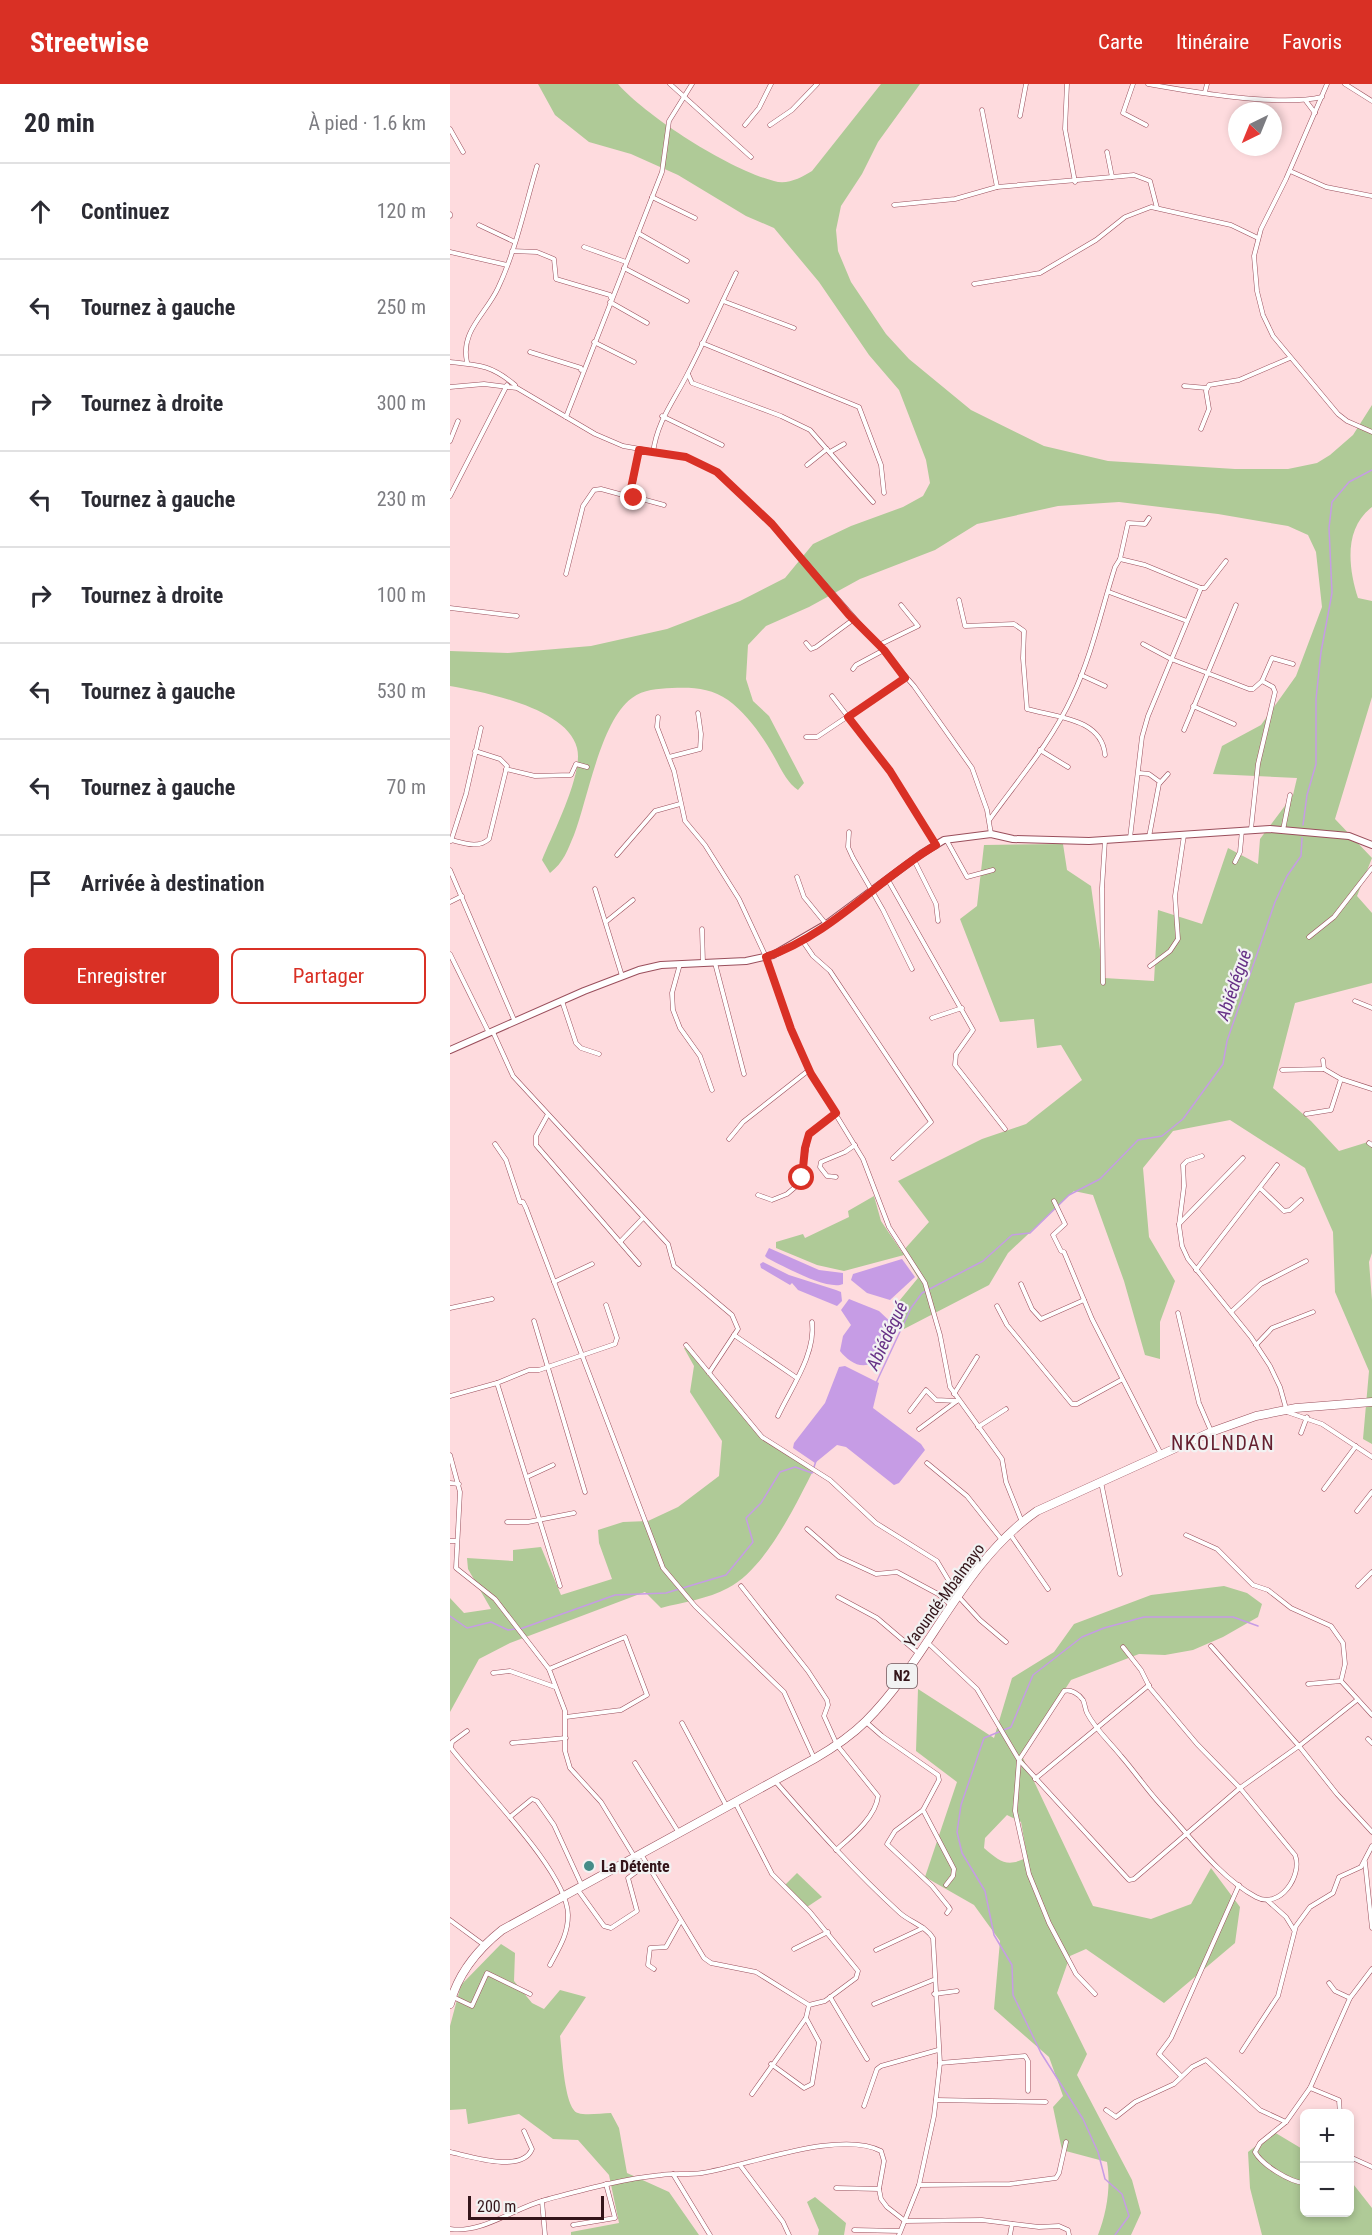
<!DOCTYPE html>
<html lang="fr">
<meta charset="utf-8">
<style>
:root{--surface:#fff;--page:#f7f7f7;--text:#2b2b33;--muted:#7c7c81;--line:#e1e1e2;--accent:#d93025}
body{margin:0;font-family:"Roboto Condensed",sans-serif;background:var(--page);color:var(--text)}
.controls{position:absolute;right:18px;bottom:18px;display:grid;overflow:hidden;border-radius:9px;box-shadow:0 3px 9px #0003}
.controls button{width:54px;height:54px;display:grid;place-items:center;padding:0;border:0;border-bottom:2px solid var(--line);background:var(--surface);color:var(--text);font:30px sans-serif}
.compass{position:absolute;left:778px;top:18px;width:54px;height:54px;border-radius:50%;background:var(--surface);box-shadow:0 3px 9px #0003;rotate:223deg}
.scale{position:absolute;left:18px;bottom:15px;width:136px;box-sizing:border-box;padding-left:6px;border:3px solid #34151a;border-top:0;font-size:16px;line-height:21px;white-space:nowrap;color:#34151a;-webkit-text-stroke:4px #f2f2f2;paint-order:stroke}
.stop{position:absolute;width:18px;height:18px;margin:-14px;border:4px solid #d93025;border-radius:50%;background:#fff}
.stop.end{background:#d93025;border-color:#fff;box-shadow:0 2px 6px #0008}
.list{margin:0;padding:0;list-style:none}
h2{display:flex;justify-content:space-between;align-items:center;height:78px;margin:0;padding:0 24px;font-size:26px}
h2 small{font-size:20px;font-weight:400;color:var(--muted)}
.list li{display:grid;grid-template-columns:39px 1fr auto;gap:18px;align-items:center;box-sizing:border-box;height:96px;padding:0 24px;border-top:2px solid var(--line)}
.list b{display:block;font-size:22px;white-space:nowrap}
.list em{font-size:20px;font-style:normal;color:var(--muted)}
.actions{display:flex;gap:12px;padding:18px 24px}
.actions a{flex:1;padding:14px 0;border:2px solid var(--accent);border-radius:9px;text-align:center;font-size:21px;color:var(--accent)}
.actions .main{background:var(--accent);color:#fff}
.icon{flex:none;width:33px;height:33px;fill:none;stroke:currentColor;stroke-width:2;stroke-linecap:round;stroke-linejoin:round}
.map{position:relative;flex:none;width:922px;height:2151px;overflow:hidden}
header{display:flex;align-items:center;gap:36px;box-sizing:border-box;height:84px;padding:0 30px;background:var(--accent);color:#fff}
header strong{font-size:28px}
nav{display:flex;gap:33px;margin-inline-start:auto;font-size:21px}
main{display:flex}
aside{flex:1;background:var(--surface)}
.map>svg:first-child{display:block}
</style>
<header>
<strong>Streetwise</strong>
<nav><a>Carte</a><a>Itinéraire</a><a>Favoris</a></nav>
</header>
<main>
<aside>
<h2>20 min<small>À pied · 1.6 km</small></h2>
<ul class="list">
<li><svg class="icon" aria-label="ahead" viewBox="0 0 24 24"><path d="M12 20V5M6 11l6-6 6 6"/></svg><div><b>Continuez</b></div><em>120 m</em></li>
<li><svg class="icon" aria-label="left" viewBox="0 0 24 24"><path d="M17 20v-9H6M10 6l-5 5 5 5"/></svg><div><b>Tournez à gauche</b></div><em>250 m</em></li>
<li><svg class="icon" aria-label="right" viewBox="0 0 24 24"><path d="M7 20v-9h11M14 6l5 5-5 5"/></svg><div><b>Tournez à droite</b></div><em>300 m</em></li>
<li><svg class="icon" aria-label="left" viewBox="0 0 24 24"><path d="M17 20v-9H6M10 6l-5 5 5 5"/></svg><div><b>Tournez à gauche</b></div><em>230 m</em></li>
<li><svg class="icon" aria-label="right" viewBox="0 0 24 24"><path d="M7 20v-9h11M14 6l5 5-5 5"/></svg><div><b>Tournez à droite</b></div><em>100 m</em></li>
<li><svg class="icon" aria-label="left" viewBox="0 0 24 24"><path d="M17 20v-9H6M10 6l-5 5 5 5"/></svg><div><b>Tournez à gauche</b></div><em>530 m</em></li>
<li><svg class="icon" aria-label="left" viewBox="0 0 24 24"><path d="M17 20v-9H6M10 6l-5 5 5 5"/></svg><div><b>Tournez à gauche</b></div><em>70 m</em></li>
<li><svg class="icon" aria-label="arrive" viewBox="0 0 24 24"><path d="M6 21V4h12l-3 4 3 4H6"/></svg><div><b>Arrivée à destination</b></div></li>
</ul>
<div class="actions"><a class="main">Enregistrer</a><a>Partager</a></div>
</aside>
<div class="map">
<svg width="922" height="2151" viewBox="0 0 922 2151">
<rect width="100%" height="100%" fill="#fedbde"/>
<g fill="#afca97" fill-rule="evenodd">
<path d="M88,0H168C197,33 280,86 324,97C337,101 351,94 362,87L431,0H470L428,58L412,90L391,122L386,146L388,167L401,198L436,250L459,275L521,326L594,362L658,377L785,385H838L867,379L880,371L903,351L922,321V423C894,444 898,483 908,514L922,517V613L885,735L922,774L907,812L922,829V899L845,919L823,1004L861,1037L889,1067L918,1058L922,1060V1169L919,1178L922,1216V1360L913,1355L919,1287L885,1208L883,1148L855,1084L780,1036L723,1047L693,1084L699,1153L725,1197L710,1238V1275L695,1271L674,1197L643,1111L624,1107L558,1169L539,1201L454,1245L445,1222L468,1194L454,1171L394,1187L367,1181L326,1164V1158L353,1150L355,1154L399,1133L398,1127L424,1112L431,1137L452,1168L479,1138L448,1097L532,1055L576,1040L632,996L611,961L587,964L584,935L550,938L510,835L527,822L534,761L613,760L617,786L641,802L654,894L704,897L708,826L752,840L778,764L808,780L810,755L843,711L847,694L763,690L772,662L811,641L846,592L872,523L866,468L858,451L838,442L768,430L669,418L608,422L527,440L485,466L410,495L359,523L316,542L298,561L296,595L303,617L319,632L354,699L348,706C335,697 330,682 322,669C311,650 296,629 278,616C261,604 242,603 222,604C207,605 194,605 182,614C151,636 138,714 124,751C117,767 114,778 100,789L92,776C102,751 134,689 127,664C117,624 34,608 0,602V567L58,569L141,562L217,545L290,517L335,494L363,460L401,442L453,423L473,412L480,399L476,376L449,306L419,271L369,198L324,144L296,132L228,91L181,70L139,58L105,31Z"/>
<path d="M237,1262L312,1353L327,1365L364,1385C345,1422 316,1484 278,1504C258,1515 233,1518 211,1524L195,1508L60,1559L29,1575L0,1628V1514L14,1529L41,1525L18,1485L17,1474L63,1477V1466L91,1463L111,1511L162,1495L149,1459L148,1446L173,1438L198,1437L228,1423L269,1392L272,1357L240,1308L244,1282L234,1264Z"/>
<path d="M774,1502L797,1509L812,1520L808,1533L773,1553L743,1566L715,1571L689,1570L621,1596L572,1672L643,1822L701,1835L741,1820L761,1784L790,1823L785,1859L714,1919L636,1865L620,1872L607,1909L637,1970L627,1991L682,2096L691,2129L681,2151H648C657,2128 661,2102 657,2078L612,2066L603,2023L613,2012L599,1973L544,1925L550,1857L524,1821L475,1793L507,1698L466,1667L468,1605L544,1654L562,1594L604,1568L624,1540L701,1511ZM557,1731L571,1738L577,1773C558,1784 550,1778 534,1764L535,1754Z"/>
<path d="M347,1789L372,1813L357,1823L334,1802Z"/>
<path d="M51,1860L65,1869L64,1897L82,1919L94,1925L110,1906L136,1913L110,1952C112,1966 114,2025 128,2029C137,2032 151,2029 161,2029L169,2044L177,2089L219,2108L249,2151H121V2148L169,2139L159,2091L128,2056L103,2055L69,2030L18,2040L16,2025L0,2026V1942L11,1901Z"/>
<path d="M824,2048L854,2066V2128H900V2096L922,2124V2151H812L800,2104L798,2068Z"/>
<path d="M365,2113L396,2139L394,2151H368L369,2146L357,2118Z"/>
</g>
<g fill="#c69ce5">
<path d="M319,1164L369,1186L393,1189V1200C378,1207 333,1182 317,1174L315,1172Z"/>
<path d="M452,1175L465,1193L440,1216L417,1209L401,1196L403,1190Z"/>
<path d="M313,1178L339,1191L386,1206L391,1208L392,1217L387,1222L348,1206L342,1199L340,1201L311,1184L310,1180Z"/>
<path d="M399,1215L429,1227L445,1242L424,1278C411,1286 399,1278 390,1267L393,1252L401,1241L391,1226Z"/>
<path d="M395,1282L429,1299L423,1324L471,1360L475,1366L449,1399L444,1401L396,1363L387,1361L365,1379L343,1364L344,1359L375,1319L389,1283Z"/>
</g>
<g fill="none" stroke-linecap="round" stroke-linejoin="round">
<g stroke="#c69ce5" stroke-width="1.5">
<path d="M853,741L857,711L866,680V615L871,568L882,509L879,444L882,418L899,398L922,386"/>
<path d="M426,1299L461,1224L472,1209L533,1177L562,1151L580,1149L619,1111L650,1095L688,1056L712,1052L733,1035L773,980L777,957L825,818L837,792L851,772L852,754"/>
<path d="M0,1532L17,1544L41,1538L58,1546L65,1545"/>
<path d="M70,1545L165,1511L216,1509L276,1491L303,1458L296,1434L311,1419L330,1388L345,1383L362,1389L366,1377"/>
<path d="M665,2151L679,2132L672,2110L655,2095L648,2068L633,2035L591,1969L563,1911L562,1881L544,1851L535,1807L512,1769L507,1748L511,1721L534,1654L561,1643L583,1591L632,1553L654,1544L694,1533H783L808,1542"/>
</g>
<g stroke="#9a4f5c" stroke-width="5">
<g id="street">
<path d="M220,0L301,73"/>
<path d="M617,0L615,45L625,98"/>
<path d="M683,0L673,29L696,41"/>
<path d="M698,0C743,8 829,23 872,13"/>
<path d="M877,0L836,95L811,145L804,172L807,207L813,231L823,252L888,330L897,337L922,348"/>
<path d="M895,0L922,17"/>
<path d="M755,8L757,0"/>
<path d="M856,17L865,29"/>
<path d="M532,26L547,103"/>
<path d="M570,32L576,0"/>
<path d="M295,41L309,24L321,0"/>
<path d="M320,41L342,26L367,0"/>
<path d="M0,45L13,68"/>
<path d="M657,68L662,93L684,91L700,97L707,124"/>
<path d="M840,87L876,103L922,112"/>
<path d="M202,113L245,134"/>
<path d="M444,121L505,115L547,103L662,93"/>
<path d="M0,132V130"/>
<path d="M29,141L65,158"/>
<path d="M188,149L237,177"/>
<path d="M134,163L176,178"/>
<path d="M62,167L87,168L104,175L106,195L160,211L161,214"/>
<path d="M0,168L57,181"/>
<path d="M174,184L237,217"/>
<path d="M524,200L590,189L646,156L675,133L701,123L781,141L808,154"/>
<path d="M273,217L344,244"/>
<path d="M160,218L197,239"/>
<path d="M144,258L184,278"/>
<path d="M252,259L409,323L431,381L434,409"/>
<path d="M80,268L131,284V286"/>
<path d="M0,278C29,281 41,281 65,301"/>
<path d="M17,278C10,247 36,230 48,204C66,166 75,122 87,82"/>
<path d="M238,290L242,299L331,332L360,346L423,418"/>
<path d="M734,302L757,304"/>
<path d="M0,303L34,300L67,304L145,350L173,362L236,373L267,388L322,440L464,602L522,684L537,726L541,750"/>
<path d="M212,332L272,361"/>
<path d="M116,333L212,88L219,37L242,0"/>
<path d="M751,345L759,325L756,307L759,301L789,296L840,274"/>
<path d="M0,357L8,337"/>
<path d="M189,366L181,412L214,421"/>
<path d="M380,368L394,360"/>
<path d="M203,369C207,337 224,317 238,289C255,256 270,222 286,189"/>
<path d="M357,381L377,365"/>
<path d="M0,412L57,301"/>
<path d="M116,490L133,422L144,406L151,405L184,414"/>
<path d="M751,504H755L776,477"/>
<path d="M659,508L737,537"/>
<path d="M509,516L515,542L564,540L574,547L573,574L577,625C605,633 652,634 655,671"/>
<path d="M0,524L67,532"/>
<path d="M356,559L361,565L366,563L404,535"/>
<path d="M693,560L721,575L799,605H803L812,597"/>
<path d="M429,561L468,542L451,521"/>
<path d="M403,585L406,581L434,566"/>
<path d="M631,591L655,602"/>
<path d="M382,612L440,687L486,761"/>
<path d="M743,622L784,640"/>
<path d="M208,633L207,643L224,687L235,737L255,761L289,815L316,873L341,945L361,990L413,1075L439,1143L475,1199L490,1251L500,1303L552,1375L556,1398L572,1438"/>
<path d="M734,646L786,521"/>
<path d="M356,653H367L455,594"/>
<path d="M590,666L618,683"/>
<path d="M219,673L250,665L251,650L248,629"/>
<path d="M56,685L85,692L121,691L126,680L137,683"/>
<path d="M689,689L699,690L710,698"/>
<path d="M540,735C568,696 602,657 622,613C642,571 651,527 665,483L670,475"/>
<path d="M801,745L808,680L825,608L823,603L812,597L822,574L843,580"/>
<path d="M833,746L840,711"/>
<path d="M399,748L398,763L403,774L433,826L462,885"/>
<path d="M699,753L709,700L718,690"/>
<path d="M680,754L692,653L698,632L751,504L695,481L670,475L678,439L695,440L699,434"/>
<path d="M1,756C14,759 28,765 39,755L57,682L50,675L25,667"/>
<path d="M1,757L16,710L31,644"/>
<path d="M497,757L517,793L543,786"/>
<path d="M167,771L205,727L230,720"/>
<path d="M464,776L486,820L488,837"/>
<path d="M785,778L790,768L792,746"/>
<path d="M0,786L65,938"/>
<path d="M347,793L354,813L376,840"/>
<path d="M438,796L523,946L506,970L505,981L555,1045"/>
<path d="M145,805L172,892"/>
<path d="M0,818L12,812"/>
<path d="M157,837L183,816"/>
<path d="M252,845L253,879"/>
<path d="M859,853L884,833L922,784"/>
<path d="M352,856L363,872L380,887L481,1038L443,1074"/>
<path d="M0,870L39,949"/>
<path d="M265,879L294,990"/>
<path d="M230,880L222,909L223,926L230,944L250,972L262,1006"/>
<path d="M700,882L720,867L728,855L725,812L734,751"/>
<path d="M653,899L652,804L655,756"/>
<path d="M112,917L126,959L131,964L149,970"/>
<path d="M905,917L922,924"/>
<path d="M482,934L512,924"/>
<path d="M43,948L63,992L218,1160L224,1182L282,1231L288,1245L259,1289"/>
<path d="M873,976L874,985L891,995L922,1005"/>
<path d="M832,986L874,985"/>
<path d="M856,1030L881,1026L891,995"/>
<path d="M97,1032L86,1052V1061L189,1180"/>
<path d="M279,1055L293,1038L359,986"/>
<path d="M919,1059L922,1061"/>
<path d="M45,1060L56,1076L70,1118H73L76,1124L213,1484L245,1522L334,1608L364,1674"/>
<path d="M752,1072L737,1077L733,1081L734,1102L729,1141L732,1162L738,1175L801,1253L820,1282L830,1303L837,1328L872,1340L922,1373"/>
<path d="M386,1093L377,1092L370,1083L371,1078L395,1068L405,1061"/>
<path d="M810,1104L834,1127L840,1126L851,1116"/>
<path d="M308,1111L322,1116L337,1110L350,1099L359,1050L386,1029"/>
<path d="M604,1117L615,1140L603,1151L611,1167L614,1168L642,1235L711,1370"/>
<path d="M729,1140L793,1074"/>
<path d="M170,1158L193,1134"/>
<path d="M746,1186L827,1081"/>
<path d="M104,1198L142,1180"/>
<path d="M571,1200L582,1225L591,1235L634,1216"/>
<path d="M547,1222L557,1241L622,1320H627L671,1296"/>
<path d="M0,1224L42,1215"/>
<path d="M781,1228L811,1200L856,1177"/>
<path d="M728,1229L749,1319L761,1347"/>
<path d="M84,1237L135,1408"/>
<path d="M284,1251L347,1294"/>
<path d="M236,1261L312,1353L380,1396L426,1439L487,1477L508,1512L530,1536L556,1558"/>
<path d="M806,1261L822,1244L863,1228"/>
<path d="M47,1299L79,1286H89L165,1260L167,1254L156,1221"/>
<path d="M504,1310L527,1273"/>
<path d="M0,1312L47,1299L110,1502"/>
<path d="M460,1327L476,1306L486,1316L507,1317"/>
<path d="M328,1332C341,1304 366,1270 362,1238"/>
<path d="M528,1343L556,1325"/>
<path d="M469,1345L507,1317"/>
<path d="M851,1349L857,1333"/>
<path d="M0,1371L10,1408L6,1484L45,1515L99,1585"/>
<path d="M477,1379L517,1412L552,1456"/>
<path d="M77,1393L103,1381"/>
<path d="M651,1398L670,1490"/>
<path d="M0,1399L9,1400"/>
<path d="M874,1405L906,1362"/>
<path d="M907,1427L922,1408"/>
<path d="M57,1438H78L124,1429"/>
<path d="M357,1445L389,1473L426,1490L447,1488L488,1510L501,1521"/>
<path d="M560,1450L598,1505"/>
<path d="M736,1451L767,1465L803,1501L818,1506L841,1524L881,1542L893,1559L895,1580L891,1597L922,1631"/>
<path d="M0,1457H7"/>
<path d="M291,1502L358,1587L377,1616L378,1621L374,1632L387,1661L428,1712C426,1733 401,1753 386,1766"/>
<path d="M908,1502L922,1488"/>
<path d="M388,1513L427,1534L468,1569"/>
<path d="M477,1558L527,1605L569,1676L679,1796L684,1795L790,1704L849,1662L887,1710L922,1748"/>
<path d="M761,1562L849,1662L907,1616"/>
<path d="M43,1589L60,1587L105,1603"/>
<path d="M858,1600L891,1597"/>
<path d="M116,1633L171,1626L197,1611L175,1553L99,1585L115,1627V1667L120,1684L151,1718L184,1772"/>
<path d="M416,1638L432,1652L488,1691L489,1696L473,1726L504,1785L503,1792L496,1801"/>
<path d="M232,1639L277,1723"/>
<path d="M17,1647L2,1658L1,1664C28,1700 118,1788 118,1831C118,1851 109,1864 100,1881"/>
<path d="M918,1655L922,1659"/>
<path d="M62,1659L116,1654"/>
<path d="M185,1679L229,1749"/>
<path d="M585,1695L699,1601"/>
<path d="M325,1697C365,1743 405,1788 450,1829C460,1838 476,1842 483,1854L490,1979L484,2032L469,2101L449,2151"/>
<path d="M473,1726L445,1747L437,1760L482,1802L498,1822L500,1825L497,1829"/>
<path d="M60,1733L82,1715L87,1717L104,1741L132,1802"/>
<path d="M191,1770L254,1874L261,1879L306,1888L359,1921L375,1917L406,1894L408,1887L360,1828L322,1790L285,1718"/>
<path d="M915,1778L922,1844"/>
<path d="M128,1806L154,1842L161,1844L187,1827L178,1794L197,1780"/>
<path d="M818,1817L836,1833L844,1846"/>
<path d="M0,1836L34,1861"/>
<path d="M344,1865L378,1848"/>
<path d="M426,1866L473,1844"/>
<path d="M204,1885L198,1881L200,1864L216,1863L230,1838"/>
<path d="M879,1899L885,1907L900,1914"/>
<path d="M484,1910L507,1907"/>
<path d="M645,1910L626,1890L599,1839L579,1790L565,1727L569,1676L614,1607C621,1605 629,1610 633,1616C635,1620 635,1625 637,1629C645,1645 660,1658 671,1672C685,1688 697,1706 711,1721C740,1752 769,1793 806,1813C830,1826 853,1791 845,1771L790,1704L747,1660L700,1604L691,1586L673,1563"/>
<path d="M3,1913L22,1922L37,1889L80,1910"/>
<path d="M380,1913L417,1975"/>
<path d="M424,1920L483,1896"/>
<path d="M792,1967L828,1912L846,1842L860,1823L883,1809L889,1793L911,1783L922,1762"/>
<path d="M490,1979L575,1972L578,1977V2007"/>
<path d="M321,1980L354,2004L362,2000L369,1958L356,1934"/>
<path d="M731,1992L709,1970L721,1954L789,1801"/>
<path d="M860,2004L889,2016L890,2030"/>
<path d="M302,2010L356,1934L359,1921"/>
<path d="M486,2016L596,2018"/>
<path d="M414,2022L427,1985L431,1982L488,1966"/>
<path d="M656,2026L666,2033L685,2018L724,2000L742,1983L756,1976L810,2026L836,2038L860,2004L900,1914L922,1885"/>
<path d="M836,2038L810,2059L805,2068C812,2081 840,2098 854,2099"/>
<path d="M0,2068C19,2072 72,2090 82,2065L74,2047"/>
<path d="M900,2073L922,2083"/>
<path d="M290,2081L333,2138L339,2151"/>
<path d="M223,2090L260,2151"/>
<path d="M469,2101L560,2100L606,2094L609,2089L616,2058"/>
<path d="M386,2104L429,2105"/>
<path d="M900,2109H901"/>
<path d="M92,2117L95,2151"/>
<path d="M123,2141L165,2134L156,2100"/>
<path d="M0,2145C32,2150 64,2124 95,2116C133,2106 171,2095 211,2091C224,2089 238,2091 252,2089C297,2082 390,2045 431,2067L434,2077L429,2105L431,2115L437,2123L455,2137L532,2136L589,2143L609,2142L618,2146L619,2151"/>
<path d="M404,2146L450,2147"/>
<path d="M560,2151L562,2140"/>
</g>
</g>
<g stroke="#9a4f5c" stroke-width="8">
<path id="secondary" d="M0,966L134,907L189,886L211,881L296,877L323,871L378,839L471,770L494,756L541,750L563,755L639,757L820,745L899,752L922,761"/>
</g>
<g stroke="#9a4f5c" stroke-width="9">
<path id="highway" d="M0,1920C8,1889 27,1866 52,1846L364,1675C383,1664 400,1653 416,1637C480,1573 511,1480 587,1427L761,1348L806,1332L846,1324L922,1318"/>
</g>
<use href="#street" stroke="#fff" stroke-width="4"/>
<use href="#secondary" stroke="#fff" stroke-width="6"/>
<use href="#highway" stroke="#fff" stroke-width="8"/>
</g>
<g fill="none" stroke-linecap="round" stroke-linejoin="round">
<path stroke="#d93025" stroke-width="8" d="M184,414L180,409L189,366L236,373L267,388L322,440L399,531L434,566L455,594L398,633L440,687L486,761C428,795 381,851 316,873L341,945L361,990L386,1029L359,1050L355,1064L352,1094"/>
</g>
<circle fill="#458c88" stroke="#f2f2f2" stroke-width="2" cx="139" cy="1782" r="6"/>
<g text-anchor="middle" stroke-width="4.5" stroke-linejoin="round" paint-order="stroke">
<rect fill="#f2f2f2" stroke="#6d575b" stroke-width="1.5" x="437" y="1580" width="30" height="24" rx="4.5"/>
<g font-size="15" font-weight="bold" fill="#34151a">
<text x="452" y="1597">N2</text>
</g>
<g font-size="16" fill="#34151a" stroke="#f2f2f2">
<text transform="translate(494 1511) rotate(-54)" y="6">Yaoundé-Mbalmayo</text>
</g>
<g font-size="16" font-weight="bold" fill="#34151a" stroke="#f2f2f2" text-anchor="start">
<text x="151" y="1788">La Détente</text>
</g>
<g font-size="18" font-style="italic" fill="#663186" stroke="#f2f2f2">
<text transform="translate(784 901) rotate(-71)" y="6">Abiédégué</text>
<text transform="translate(437 1252) rotate(-65)" y="6">Abiédégué</text>
</g>
<g font-size="20" letter-spacing="1.5" fill="#641f2f" stroke="#f2f2f2">
<text x="773" y="1366">NKOLNDAN</text>
</g>
</g>
</svg>
<div class="controls">
<button>+</button>
<button>−</button>
</div>
<svg class="compass" viewBox="-18 -18 36 36"><path d="M0-13l5 13h-10z" fill="#e53935"/><path d="M0 13l5-13h-10z" fill="#7c7c81"/></svg>
<div class="scale">200 m</div>
<div class="stop" style="left:352px;top:1094px"></div>
<div class="stop end" style="left:184px;top:414px"></div>
</div>
</main>
